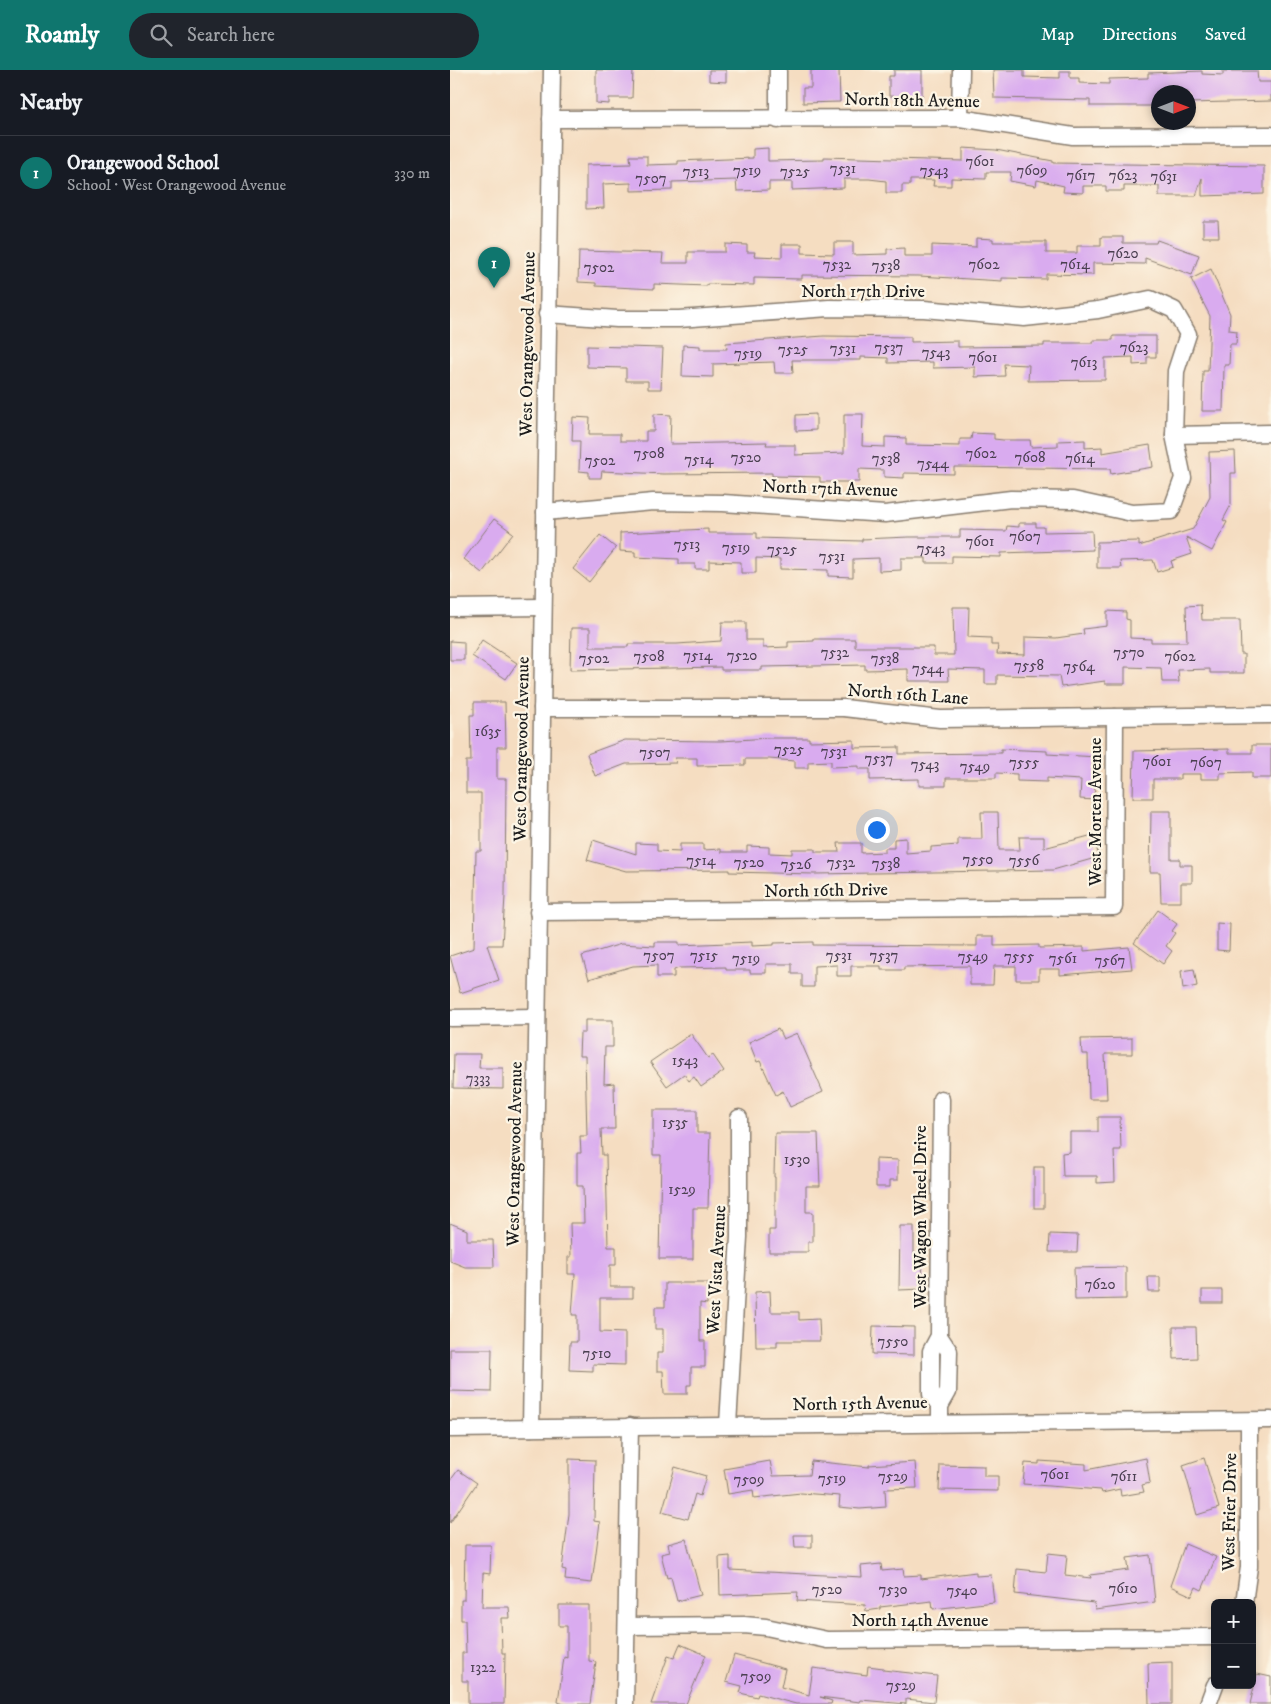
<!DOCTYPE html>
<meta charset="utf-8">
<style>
:root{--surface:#171b24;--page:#20242c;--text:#f1f3f6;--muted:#9ea1a6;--line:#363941;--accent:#0f766e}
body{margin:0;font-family:"IM FELL DW Pica",serif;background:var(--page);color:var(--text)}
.controls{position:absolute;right:15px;bottom:15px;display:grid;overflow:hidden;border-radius:8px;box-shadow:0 2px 8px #0003}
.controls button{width:45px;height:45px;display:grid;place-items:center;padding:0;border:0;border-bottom:1px solid var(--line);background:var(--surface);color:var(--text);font:25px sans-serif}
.compass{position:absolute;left:701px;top:15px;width:45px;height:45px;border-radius:50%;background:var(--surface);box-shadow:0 2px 8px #0003;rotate:90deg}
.you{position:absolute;left:426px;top:759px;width:18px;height:18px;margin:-12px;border:4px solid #fff;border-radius:50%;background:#1a73e8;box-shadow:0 0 0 8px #1a73e833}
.badge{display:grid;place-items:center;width:32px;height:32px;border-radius:50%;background:var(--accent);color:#fff;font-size:16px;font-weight:700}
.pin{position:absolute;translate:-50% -41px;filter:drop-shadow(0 1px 2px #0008)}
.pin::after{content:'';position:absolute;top:26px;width:18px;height:15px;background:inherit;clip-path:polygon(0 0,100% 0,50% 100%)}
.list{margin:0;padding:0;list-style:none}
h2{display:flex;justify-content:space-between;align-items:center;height:65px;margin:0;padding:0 20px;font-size:21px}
h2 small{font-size:16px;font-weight:400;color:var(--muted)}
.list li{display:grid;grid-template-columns:32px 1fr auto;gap:15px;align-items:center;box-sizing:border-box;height:75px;padding:0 20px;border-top:1px solid var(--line)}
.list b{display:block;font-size:19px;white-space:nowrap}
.list p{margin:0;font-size:16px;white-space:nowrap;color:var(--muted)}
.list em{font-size:16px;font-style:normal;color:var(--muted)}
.icon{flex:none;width:28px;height:28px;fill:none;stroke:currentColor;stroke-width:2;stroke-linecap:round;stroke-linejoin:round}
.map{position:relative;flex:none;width:821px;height:1634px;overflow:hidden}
header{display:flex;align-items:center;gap:30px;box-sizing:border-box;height:70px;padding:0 25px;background:var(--accent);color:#fff}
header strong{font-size:24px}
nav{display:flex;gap:28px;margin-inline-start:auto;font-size:18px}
.search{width:350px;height:45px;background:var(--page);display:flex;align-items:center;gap:12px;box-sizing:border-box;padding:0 18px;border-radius:28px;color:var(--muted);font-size:19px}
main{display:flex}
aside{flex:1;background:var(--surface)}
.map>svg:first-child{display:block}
</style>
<header>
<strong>Roamly</strong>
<div class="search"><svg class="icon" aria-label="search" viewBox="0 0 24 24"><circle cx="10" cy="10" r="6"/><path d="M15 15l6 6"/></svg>Search here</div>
<nav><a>Map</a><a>Directions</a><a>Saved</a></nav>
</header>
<main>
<aside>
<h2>Nearby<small></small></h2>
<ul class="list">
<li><span class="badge">1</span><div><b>Orangewood School</b><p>School · West Orangewood Avenue</p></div><em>330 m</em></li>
</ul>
</aside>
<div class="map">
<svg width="821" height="1634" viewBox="0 0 821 1634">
<rect width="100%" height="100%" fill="#fcf5e5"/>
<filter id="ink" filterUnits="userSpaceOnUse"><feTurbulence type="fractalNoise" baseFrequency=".02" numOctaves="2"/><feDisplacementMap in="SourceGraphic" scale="10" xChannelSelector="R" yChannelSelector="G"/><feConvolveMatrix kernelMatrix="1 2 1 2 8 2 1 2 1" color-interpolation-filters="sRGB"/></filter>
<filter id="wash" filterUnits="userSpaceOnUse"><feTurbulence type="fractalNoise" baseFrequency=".0096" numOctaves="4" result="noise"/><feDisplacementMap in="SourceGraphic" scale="20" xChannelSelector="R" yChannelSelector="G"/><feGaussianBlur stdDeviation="1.12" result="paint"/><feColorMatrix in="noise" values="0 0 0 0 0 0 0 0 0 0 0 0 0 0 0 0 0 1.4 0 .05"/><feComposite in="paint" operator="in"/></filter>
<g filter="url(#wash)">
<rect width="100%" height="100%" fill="#f5ddc1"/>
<g id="blocks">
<g fill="#d9abef">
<path d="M146,0H183L182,28H159V34L146,33Z"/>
<path d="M259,0H276V12L259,11Z"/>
<path d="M361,0H389L390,32L353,33V18H361Z"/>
<path d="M444,0H472V27L439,26V6H444Z"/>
<path d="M543,0H574V7L610,8V1H620V8H629V13L659,14V9L698,8V3L752,1V4L773,5V1H807L808,12H821V31L738,33V22H708V36H640V30L544,28Z"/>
<path d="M318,78V91L374,90V87L513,91V78L546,80L603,91V93L814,96V124L752,126V108L746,126H709V116H674V121H656V116H633V123L613,122L614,116L587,110L586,116L560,111L561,102H536V109L501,108V116H483L484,110H460V115H452V123H436V111L419,109H394V118L342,120V112H319V120L287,121L286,110L222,112V120L181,121V113L153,114L154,138L136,139V95L181,94L180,86H197V95L228,94V91L303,88V79Z"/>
<path d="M753,151H768L769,167H753Z"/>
<path d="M651,167H673V173H706L707,170L749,185L742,205L695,188V194L643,193V205L596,204V209L552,208V211L469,206L352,205V209L304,208V215L257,214V216L204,214V219L146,216V213L128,212L129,181L213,183L212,193H238V182H275V174L297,175V182H305L304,186L332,187V174H352V183L384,184V172H403V185L437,184V179L454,178V186H482V175L526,177V168L543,169V172H596V183H627V176H651Z"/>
<path d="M761,199L780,244L779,260L787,261L786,274H780L779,295H774L773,341H752L753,301H758L760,246L741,209Z"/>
<path d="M374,266L461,267V272L508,271V277L594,276V273H643V270H663V266H706V287H697V294L683,295V287L655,288V310L578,311L579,295L554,294L555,306L525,307V297L483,298V292L438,293V288L411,287V290H342L343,303H325L324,292L263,294V307L232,306L233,275L250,276V279H277L276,273Z"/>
<path d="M137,276L213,278L211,319H198V311H176V298L137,297Z"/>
<path d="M204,344L221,345L220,374L317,372L316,375H345V385L394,383V344H413L412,376L435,377V367L456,368V375L510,376V369H521L522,363L544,364V369L553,370H580L581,377L608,376V371L635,370V378L652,377V383L700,375L703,397L661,404L660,399L504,397V404L454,403V408L434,407V400L409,399V412H370V407L322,406V403L213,404L152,401L151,408H139V402L129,401L130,371H122L123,347L140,348L139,364H170V371H196V361H204Z"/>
<path d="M366,344V360L346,361V345Z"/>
<path d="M785,381L786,403H781V435L773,450L777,452L762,481L736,467L742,484L721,491L723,497L707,502L703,490L670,491L671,498H647V472L689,471V476L743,459L760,427L759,382Z"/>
<path d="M44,449L63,463L32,503L14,489Z"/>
<path d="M569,453H586V457H594V462L642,461L643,480L551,483V487L502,486V493H476V488H451V500L429,501V488L403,489V507L378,506V500L330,499V489L306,488V503H291V492L259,491V499H245V494H229V489L185,487V482L170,481V463L258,459V463H307V468L412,471V469L459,467H510V460L556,461L557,456L569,457Z"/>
<path d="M150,465L166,478L139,512L123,499Z"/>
<path d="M751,535L752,550H790L791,584H794V603H760V599L728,600L729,612H712L711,598L675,597V614H655V611L611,617L609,606L547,605V614H535V600L498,599L499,611H458V599L415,600V595L312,597V600H271V597L120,600L121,558H140V577H178V574H227L271,571L272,552H296V570H313V578L338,577V572L364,571V569H405V577H484V585H504L503,537H519L518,567L541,568V575H548L547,584L575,585V567L606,568L634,564L633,559L657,556V541L676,542V549L680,550V568L701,569V572H737L736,536Z"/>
<path d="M32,570L67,593L56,609L22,586Z"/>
<path d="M0,571L14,572V590H0Z"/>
<path d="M24,632H55L56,677H47V709H56L55,826L52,875H37L49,910L10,923L0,886L24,878L26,781H31V723H16V691H21L20,645H24Z"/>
<path d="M319,668H359V671L404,670V678L449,677V684L551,683V679L597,681V684L647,687L644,730L630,729L631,710L597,708V712L567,711V704L546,703V708H496V716H469V709L420,710V699H409V696L381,697V691L358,692V698H345V691L319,689H295V695L247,696V688H225L226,693L176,694L145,706L137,684L175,670L271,671Z"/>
<path d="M802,675H821V708H802V702L770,703V709H751V704H730V709H703V728H683L684,681L779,679V683H802Z"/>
<path d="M701,741H721V789H730V795H742V813H731V832H711L710,802H700Z"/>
<path d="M531,742H548L549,780H570L569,767H594V778L643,765L649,787L603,800L365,804L279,802V800L176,801L137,790L143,770L186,784V773L207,774V781L230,782V774H253V780L271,779V782H297V776L319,777V783L342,784V779H365V782H389L388,773H411V783L435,782V778H444V769L456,768V783L481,781V777L508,775V769H532Z"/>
<path d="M708,840L727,854L722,861L725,863L716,876L722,881L713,894L684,873Z"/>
<path d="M767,853L780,854L779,881L767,880Z"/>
<path d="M527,866H544V876L589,875V878L634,877V881L679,877L682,899L610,905V899H589V910H566V896H544L543,915H520V896L454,897V900H431V896H401V906H387V895L364,896V917H352V904H342V894H316V903H300V900H276V897L229,898L224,900V907H207V895L183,896L139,909L132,886L171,874L205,876V872H229V875L302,872V876L324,875V873L363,872V875L527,876Z"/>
<path d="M744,899L747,916L733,919L731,901Z"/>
<path d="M135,950H163V977H155L154,1014L164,1013L165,1059H151L152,1085H156L158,1177H166V1195H160V1217H183V1228H150V1262L175,1263V1295L143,1294V1301L119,1300L120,1272H127V1245H122L125,1204H118V1187H121L120,1153H134L133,1116H127V1083H131L130,1066H137L135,986H129L130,963H135Z"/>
<path d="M328,959L333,969L347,963L373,1022L340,1037L333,1021L326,1025L310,991L307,992L299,972Z"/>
<path d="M241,964L258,988L263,985L274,1001L251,1017L244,1007L239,1011L234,1004L217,1016L200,992Z"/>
<path d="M682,968V984H655L657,1029H639L638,984H632L631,969Z"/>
<path d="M4,984H30L29,998H53V1019L3,1018Z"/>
<path d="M203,1040H247V1063H260L258,1138H243V1189H209L211,1085H203Z"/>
<path d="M648,1047H670L671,1080H664L665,1112L647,1113V1106H613L612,1083L620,1082V1062H648Z"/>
<path d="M325,1063H368L370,1116H356V1142H363V1172H358V1182H319V1160H325V1107H324Z"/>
<path d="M426,1089L448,1090V1110H440V1117H426Z"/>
<rect x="584" y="1097" width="10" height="41"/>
<path d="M0,1153L17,1160V1170H43L44,1197H15L0,1191Z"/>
<path d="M450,1156H464V1186L472,1185L473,1219L449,1220Z"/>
<path d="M600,1164L628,1165L627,1182H599Z"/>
<path d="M676,1197V1229L625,1230L624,1198Z"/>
<path d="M698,1207H710V1222H699Z"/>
<path d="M215,1213H258L257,1234L250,1233V1271H255V1297H241V1315H237V1324H214L213,1301H207V1283H213V1259H205V1237H215Z"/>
<rect x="752" y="1220" width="20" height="13"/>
<path d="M320,1221L321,1242H349V1250L369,1249L370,1271H327V1277H306L305,1222Z"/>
<path d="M423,1256L464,1257V1285L422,1284Z"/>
<path d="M723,1257H746L747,1288L724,1289Z"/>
<path d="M0,1279H42L41,1322L0,1321Z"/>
<path d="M696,1388L700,1413L692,1415L694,1422L671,1426L670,1419L652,1423L651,1420L573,1414L575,1393L589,1394V1391L636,1394V1400Z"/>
<path d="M754,1388L769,1438L747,1445L733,1395Z"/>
<path d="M119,1389L145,1390L144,1451L150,1452L142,1513L115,1510L116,1500L112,1499L119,1444Z"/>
<path d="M320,1391L323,1406L359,1405L361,1391L419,1397V1395L465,1392L467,1418L435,1419L436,1437L410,1439L389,1437L390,1426L351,1423L304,1428L303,1420L278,1424L274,1399Z"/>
<path d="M490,1395L534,1396V1406H548V1421L489,1420Z"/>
<path d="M225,1397L256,1406L250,1426L245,1424L238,1449L212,1442Z"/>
<path d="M8,1400L27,1413L0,1453V1411Z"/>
<path d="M344,1465H362V1477H345Z"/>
<path d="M236,1469L251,1525L227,1531L221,1507L217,1508L211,1484L220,1482L218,1474Z"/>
<path d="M735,1474L766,1487L752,1520L746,1517L742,1526L720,1516Z"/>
<path d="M15,1475H41L40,1504L33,1503L32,1537H59L60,1548H51L52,1583H55L54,1634H18V1611H12V1583H16L15,1550H11V1530H14Z"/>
<path d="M598,1483L617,1485L615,1505L641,1508L640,1505L679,1500L677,1488L700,1485L705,1532L645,1540L644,1533L565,1524L567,1499L596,1502Z"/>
<path d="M280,1486V1500L412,1507L411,1496L431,1494L432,1501L453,1499L454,1506L471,1505V1509L526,1502V1506L541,1505L544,1532L483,1539L482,1531L430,1537V1539L416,1541L415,1535L347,1531L348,1522L270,1525L269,1487Z"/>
<path d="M109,1535H139V1591L146,1592L140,1634H114L108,1632L114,1587L117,1588V1556H109Z"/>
<path d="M230,1574L256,1585L236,1634H201L218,1586L224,1588Z"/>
<path d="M284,1585L335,1599L331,1617L359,1625L363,1598L417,1605L418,1596L433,1598V1600L487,1606L484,1632L456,1629V1634L411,1630L410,1632L370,1627L382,1631L381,1634H346L308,1624L307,1627L290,1623L292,1616L276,1612Z"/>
<path d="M722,1592V1634H699L698,1593Z"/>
<path d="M807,1604L821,1607V1634H800Z"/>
</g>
</g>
</g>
<g filter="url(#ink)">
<use href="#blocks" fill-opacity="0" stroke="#887c6e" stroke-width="1"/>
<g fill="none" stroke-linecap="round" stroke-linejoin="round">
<g stroke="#887c6e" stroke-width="19">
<g id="minor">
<path d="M510,48L511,0"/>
<path d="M101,49L510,48L623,66L821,65"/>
<path d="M328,50V0"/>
<path d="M724,365L821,363"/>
<path d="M95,442L203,432L273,433L435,444L561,429L623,430L682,443L721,441L733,408L724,365L726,301L738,264L724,240L700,229L648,240L574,248L474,239L379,238L229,249H167L97,244"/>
<path d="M0,538L93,537"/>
<path d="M92,638H394L490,649L821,645"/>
<path d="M88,842L664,837L665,647"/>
<path d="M0,948L86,947"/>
<path d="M489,1266L499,1281L498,1322L490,1336V1346"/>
<path d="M490,1336L481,1324V1281L489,1266L491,1029"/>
<path d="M278,1355L289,1167V1048"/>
<path d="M81,1358L102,0"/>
<path d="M0,1359L821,1350"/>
<path d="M794,1533L799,1497V1351"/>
<path d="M177,1556L294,1555L316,1557L377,1570L765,1567"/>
<path d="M175,1634L180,1356"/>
<path d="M758,1634L765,1615"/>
</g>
</g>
<use href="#minor" stroke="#fff" stroke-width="16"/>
</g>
</g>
<g text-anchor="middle" stroke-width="4.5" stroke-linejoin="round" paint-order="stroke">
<g font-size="15" fill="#4b4051">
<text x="530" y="96">7601</text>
<text x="393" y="103">7531</text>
<text x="297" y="105">7519</text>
<text x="484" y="105">7543</text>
<text x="582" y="105">7609</text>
<text x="246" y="106">7513</text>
<text x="345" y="106">7525</text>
<text x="631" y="110">7617</text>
<text x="673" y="110">7623</text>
<text x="714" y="111">7631</text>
<text x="201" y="113">7507</text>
<text x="673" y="188">7620</text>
<text x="387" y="199">7532</text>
<text x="534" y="199">7602</text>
<text x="625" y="199">7614</text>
<text x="436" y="200">7538</text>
<text x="149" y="202">7502</text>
<text x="439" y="282">7537</text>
<text x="684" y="282">7623</text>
<text x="393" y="283">7531</text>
<text x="343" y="284">7525</text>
<text x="486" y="287">7543</text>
<text x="298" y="288">7519</text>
<text x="533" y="292">7601</text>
<text x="634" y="297">7613</text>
<text x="199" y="388">7508</text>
<text x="531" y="388">7602</text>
<text x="296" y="392">7520</text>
<text x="580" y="392">7608</text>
<text x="436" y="393">7538</text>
<text x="630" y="393">7614</text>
<text x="249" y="394">7514</text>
<text x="150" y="395">7502</text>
<text x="483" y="398">7544</text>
<text x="575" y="471">7607</text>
<text x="530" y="476">7601</text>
<text x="237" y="479">7513</text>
<text x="286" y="482">7519</text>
<text x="481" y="483">7543</text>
<text x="332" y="484">7525</text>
<text x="382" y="491">7531</text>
<text x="385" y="587">7532</text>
<text x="679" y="587">7570</text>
<text x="248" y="590">7514</text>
<text x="292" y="590">7520</text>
<text x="199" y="591">7508</text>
<text x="730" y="591">7602</text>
<text x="144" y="593">7502</text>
<text x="435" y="593">7538</text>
<text x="579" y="600">7558</text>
<text x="629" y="601">7564</text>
<text x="478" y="603">7544</text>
<text x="38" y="666">1635</text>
<text x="339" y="684">7525</text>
<text x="384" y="686">7531</text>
<text x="205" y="687">7507</text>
<text x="429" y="693">7537</text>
<text x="707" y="696">7601</text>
<text x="574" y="697">7555</text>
<text x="756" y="697">7607</text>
<text x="475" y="699">7543</text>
<text x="525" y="701">7549</text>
<text x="528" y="794">7550</text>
<text x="251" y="795">7514</text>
<text x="574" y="795">7556</text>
<text x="299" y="797">7520</text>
<text x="391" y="797">7532</text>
<text x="436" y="798">7538</text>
<text x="346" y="799">7526</text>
<text x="209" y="890">7507</text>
<text x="254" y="890">7515</text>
<text x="389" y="890">7531</text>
<text x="434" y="890">7537</text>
<text x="523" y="891">7549</text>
<text x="569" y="891">7555</text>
<text x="296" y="893">7519</text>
<text x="613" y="893">7561</text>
<text x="660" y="895">7567</text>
<text x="235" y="995">1543</text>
<text x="28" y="1013">7333</text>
<text x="225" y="1057">1535</text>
<text x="347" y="1094">1530</text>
<text x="232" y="1124">1529</text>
<text x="650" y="1219">7620</text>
<text x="443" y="1276">7550</text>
<text x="147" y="1288">7510</text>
<text x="605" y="1409">7601</text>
<text x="443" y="1411">7529</text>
<text x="674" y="1411">7611</text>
<text x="382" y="1413">7519</text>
<text x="299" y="1414">7509</text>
<text x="673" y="1523">7610</text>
<text x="377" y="1524">7520</text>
<text x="443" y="1524">7530</text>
<text x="512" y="1525">7540</text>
<text x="33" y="1602">1322</text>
<text x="306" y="1611">7509</text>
<text x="451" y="1620">7529</text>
</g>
<g font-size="18" fill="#1c1c1c" stroke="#fcf5e5">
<text transform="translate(462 30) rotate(1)" y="6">North 18th Avenue</text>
<text x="413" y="227">North 17th Drive</text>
<text transform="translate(77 274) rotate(-89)" y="6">West Orangewood Avenue</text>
<text transform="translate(380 418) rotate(2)" y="6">North 17th Avenue</text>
<text transform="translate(458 624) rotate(4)" y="6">North 16th Lane</text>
<text transform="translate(71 679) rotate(-89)" y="6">West Orangewood Avenue</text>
<text transform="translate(645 742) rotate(-90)" y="6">West Morten Avenue</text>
<text transform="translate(376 820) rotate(-1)" y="6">North 16th Drive</text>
<text transform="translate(64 1084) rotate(-89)" y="6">West Orangewood Avenue</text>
<text transform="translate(470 1147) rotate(-90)" y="6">West Wagon Wheel Drive</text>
<text transform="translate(266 1200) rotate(-87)" y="6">West Vista Avenue</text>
<text transform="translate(410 1333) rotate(-1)" y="6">North 15th Avenue</text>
<text transform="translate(779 1442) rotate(-89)" y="6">West Frier Drive</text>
<text x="470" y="1556">North 14th Avenue</text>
</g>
</g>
</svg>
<div class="controls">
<button>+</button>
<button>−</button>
</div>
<svg class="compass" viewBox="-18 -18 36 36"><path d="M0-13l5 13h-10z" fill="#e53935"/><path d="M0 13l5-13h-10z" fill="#9ea1a6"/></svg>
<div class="you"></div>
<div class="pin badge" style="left:44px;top:218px">1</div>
</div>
</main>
